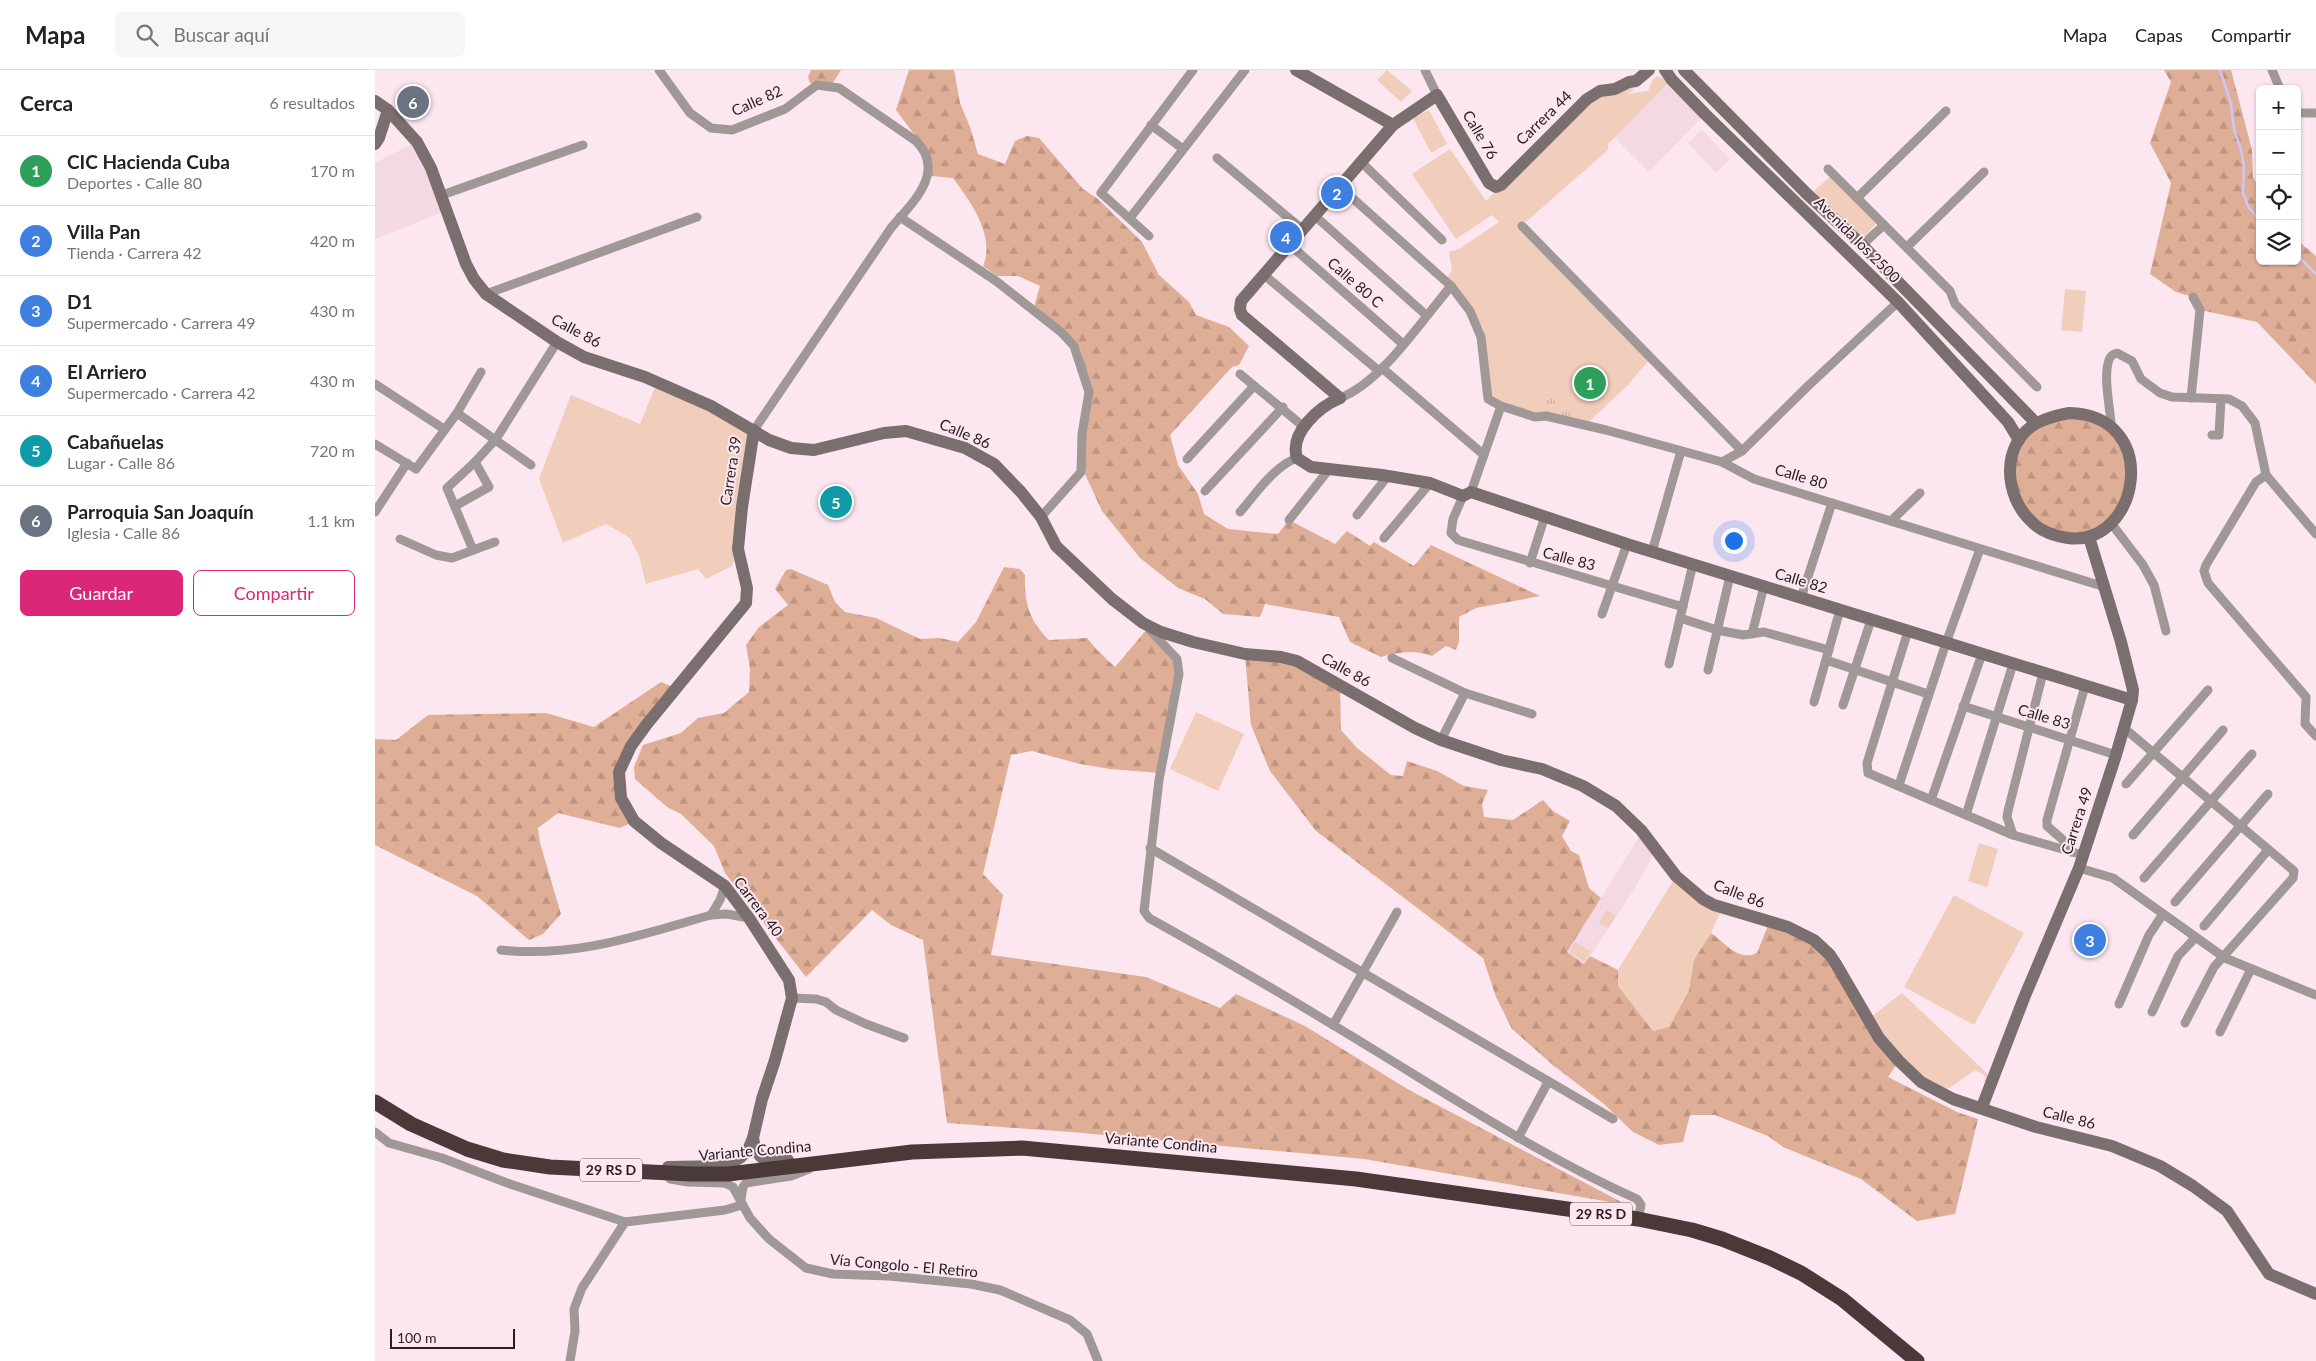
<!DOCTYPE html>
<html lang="es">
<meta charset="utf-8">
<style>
:root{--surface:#fff;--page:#f6f6f6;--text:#222;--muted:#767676;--line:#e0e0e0;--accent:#db2777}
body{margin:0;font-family:Lato,sans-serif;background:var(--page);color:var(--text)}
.controls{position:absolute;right:15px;top:15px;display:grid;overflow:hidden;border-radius:8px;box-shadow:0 1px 4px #0004}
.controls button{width:45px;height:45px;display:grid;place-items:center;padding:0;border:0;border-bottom:1px solid var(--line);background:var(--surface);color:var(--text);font:25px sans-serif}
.scale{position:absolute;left:15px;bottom:12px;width:125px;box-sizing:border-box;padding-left:5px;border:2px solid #261e22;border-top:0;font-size:14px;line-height:18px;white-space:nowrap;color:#261e22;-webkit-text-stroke:4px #fce7f0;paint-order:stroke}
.you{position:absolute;left:1358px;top:470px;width:18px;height:18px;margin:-12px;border:4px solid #fff;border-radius:50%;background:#1a73e8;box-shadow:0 0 0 8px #1a73e833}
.badge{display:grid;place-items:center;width:32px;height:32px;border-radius:50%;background:var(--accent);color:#fff;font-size:16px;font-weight:700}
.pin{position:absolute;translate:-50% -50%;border:2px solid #fff;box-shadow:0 1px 5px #0006}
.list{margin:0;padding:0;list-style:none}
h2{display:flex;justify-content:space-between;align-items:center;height:65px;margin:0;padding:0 20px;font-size:21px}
h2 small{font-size:16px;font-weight:400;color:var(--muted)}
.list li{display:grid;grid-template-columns:32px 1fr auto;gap:15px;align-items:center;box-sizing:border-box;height:70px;padding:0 20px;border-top:1px solid var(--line)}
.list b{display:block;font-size:19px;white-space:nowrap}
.list p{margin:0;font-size:16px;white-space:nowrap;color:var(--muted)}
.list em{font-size:16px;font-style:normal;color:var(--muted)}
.actions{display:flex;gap:10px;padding:15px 20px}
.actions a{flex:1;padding:11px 0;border:1px solid var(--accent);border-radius:8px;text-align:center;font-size:18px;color:var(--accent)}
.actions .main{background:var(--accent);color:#fff}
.icon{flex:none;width:28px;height:28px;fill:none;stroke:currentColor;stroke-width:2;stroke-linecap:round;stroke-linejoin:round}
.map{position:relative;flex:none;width:1941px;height:1291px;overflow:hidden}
header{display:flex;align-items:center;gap:30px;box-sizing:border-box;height:70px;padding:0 25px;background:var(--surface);border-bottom:1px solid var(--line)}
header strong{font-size:24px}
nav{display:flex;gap:28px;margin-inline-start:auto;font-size:18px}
.search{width:350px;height:45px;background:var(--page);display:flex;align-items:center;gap:12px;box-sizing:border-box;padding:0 18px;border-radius:8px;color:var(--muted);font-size:19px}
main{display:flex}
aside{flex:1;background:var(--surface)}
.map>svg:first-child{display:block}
</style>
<header>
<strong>Mapa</strong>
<div class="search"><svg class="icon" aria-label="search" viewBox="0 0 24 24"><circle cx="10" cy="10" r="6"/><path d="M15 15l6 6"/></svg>Buscar aquí</div>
<nav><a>Mapa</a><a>Capas</a><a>Compartir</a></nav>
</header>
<main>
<aside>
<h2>Cerca<small>6 resultados</small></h2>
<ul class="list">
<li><span class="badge" style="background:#2e9e5b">1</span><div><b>CIC Hacienda Cuba</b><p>Deportes · Calle 80</p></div><em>170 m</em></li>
<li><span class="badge" style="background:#3f7fe0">2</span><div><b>Villa Pan</b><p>Tienda · Carrera 42</p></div><em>420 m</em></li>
<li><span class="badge" style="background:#3f7fe0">3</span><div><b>D1</b><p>Supermercado · Carrera 49</p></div><em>430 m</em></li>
<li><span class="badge" style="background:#3f7fe0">4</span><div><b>El Arriero</b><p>Supermercado · Carrera 42</p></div><em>430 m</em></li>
<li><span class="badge" style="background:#0f9aa8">5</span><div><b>Cabañuelas</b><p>Lugar · Calle 86</p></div><em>720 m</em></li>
<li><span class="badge" style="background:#6b7280">6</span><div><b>Parroquia San Joaquín</b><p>Iglesia · Calle 86</p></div><em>1.1 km</em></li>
</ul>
<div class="actions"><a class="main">Guardar</a><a>Compartir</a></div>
</aside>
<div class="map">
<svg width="1941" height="1291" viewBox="0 0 1941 1291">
<defs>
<pattern id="forest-firs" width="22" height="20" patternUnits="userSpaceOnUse" patternTransform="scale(1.25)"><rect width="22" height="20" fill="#dfae96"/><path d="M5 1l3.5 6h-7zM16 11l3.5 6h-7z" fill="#bf9581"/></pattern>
<pattern id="park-tufts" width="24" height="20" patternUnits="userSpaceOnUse" patternTransform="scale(1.25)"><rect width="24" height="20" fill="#f1cdbb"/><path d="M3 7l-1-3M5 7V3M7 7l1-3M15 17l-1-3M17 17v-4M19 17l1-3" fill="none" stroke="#ceb0a0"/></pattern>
</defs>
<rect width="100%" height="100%" fill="#fce7f0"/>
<g fill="#f4d8e4">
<path d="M1294,12L1330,44L1274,102L1239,67Z"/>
<path d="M1327,60L1355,89L1341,103L1313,73Z"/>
<path d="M42,72L73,140L0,169V93Z"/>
<path d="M1266,764L1279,783L1261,816L1210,894L1192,882Z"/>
</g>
<g fill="#f1cdbb">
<path d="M1012,0L1037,21L1026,32L1002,10Z"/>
<path d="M1283,6L1294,12L1233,74V80L1152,151L1146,153L1142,159L1147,156L1276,288L1253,315L1215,351L1177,311L1160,347L1113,329L1108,257L1102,253L1070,212L1077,200L1074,182L1084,179L1124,152L1117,145L1081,169L1037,104L1075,79L1111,131L1162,80L1220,28L1254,12L1258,20L1252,24L1273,21L1278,9Z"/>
<path d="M1054,40L1072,74L1056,83L1038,48Z"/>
<path d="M1455,107L1502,153L1486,169L1439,121Z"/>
<path d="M1690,219L1711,221L1707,262L1686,260Z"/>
<path d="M281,315L377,363L363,479L357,496L331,509L323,499L271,514L264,486L255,468L231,454L188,473L164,409L196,325L265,354Z"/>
<path d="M821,642L869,664L843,721L795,699Z"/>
<path d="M1604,773L1623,779L1612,817L1593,811Z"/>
<path d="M1301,806L1348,837L1336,863L1319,890L1314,919L1294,957L1278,961L1243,916V900Z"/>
<path d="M1579,825L1649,863L1599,955L1529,917Z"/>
<path d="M1232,840L1241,846L1233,859L1224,853Z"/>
<path d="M1200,872L1216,882L1209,892L1194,882Z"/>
<path d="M1527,923L1618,1009L1614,1017L1609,1011L1611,1008L1608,1004L1600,1000L1567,1023L1558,1019L1492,950Z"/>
</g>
<g fill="url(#forest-firs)">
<path d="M436,0H466L456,16L435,13L433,7Z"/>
<path d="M534,0H579L585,33L595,57L603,84L630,94L640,71L652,66L664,68L708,119L723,129L767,172L784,205L814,232L821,245L854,257L874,276L864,295L857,297L795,365L803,395L823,424L829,444L853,459L903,464L914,450L960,474L972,461L995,476L999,472L1039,496L1056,475L1165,526L1101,538L1084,547V572L1081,580L1071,576L1057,586C1039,579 1024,582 1006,587L975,572L964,547L890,534L885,547L848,544L830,529L803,518L765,488L727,441L710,404L707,364L714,322L705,278L658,240L665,216L643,206H622L608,196C621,166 595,131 578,108L557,106L556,87L521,40Z"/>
<path d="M1789,0H1856L1877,80L1878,107L1885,120V191H1922V170L1941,186V314L1882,252L1825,240L1818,227L1801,222L1775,204L1796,113L1775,73L1796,12Z"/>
<path d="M1680,346L1723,347L1753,381V424L1723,463L1687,467L1643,437L1638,381L1661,353Z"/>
<path d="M629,497L645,499L650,505C649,531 654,551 674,570L712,568L721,579L740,597L773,558L803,594L785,703L735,699L705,694L657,681L636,685L608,804L628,825L616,885L771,907L845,938L861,924L930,956L1034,1020L1252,1135L989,1089L696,1062L572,1053L548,870L516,855L497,840L431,907L350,803L339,776L306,744L292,737L260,709L259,697L268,675L306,663L323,648L349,643L374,622L375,599L371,575L384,557L413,535L400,519L411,500L416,499L453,515L460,532L470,542L501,548L545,569L565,568L583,572L601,552Z"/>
<path d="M870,584L897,586L965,615L966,660L982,678L1016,705L1028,706L1032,691L1062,701L1089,716L1113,720L1107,734L1109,747L1138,750L1168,730L1178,741L1195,751L1187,766L1196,781L1204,785L1214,818L1226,828L1192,882L1209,894L1215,886L1243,900V916L1278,961L1294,957L1314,920L1319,890L1336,863C1350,873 1364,892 1382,883L1394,853L1445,876L1524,991L1513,1007L1582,1042L1603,1049L1580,1144L1542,1151L1486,1109L1408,1077L1393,1066L1340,1045H1315L1308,1072L1284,1075L1258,1062L1229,1034L1179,996L1137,959L1121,927L1108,888L941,761L895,701L876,655Z"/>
<path d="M286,612L300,618L247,695L246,728L259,751L245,758L183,743L163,758L165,773L186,844L168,864L154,870L102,826L0,775V669L21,670L53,645L171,643L219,657Z"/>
</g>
<path fill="url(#park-tufts)" d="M1177,311L1215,351L1213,355L1160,347Z"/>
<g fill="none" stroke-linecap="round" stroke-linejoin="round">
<g stroke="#cdc7f7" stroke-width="2.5">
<path d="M1845,0L1856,34L1859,59L1866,80L1869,96L1868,123L1874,138L1885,150"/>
<path d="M1922,185L1941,204"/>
</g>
<g stroke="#a09797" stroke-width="9">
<path d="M284,0L315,43L336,58L357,60L410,39L442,15L464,18L541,71C572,102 537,133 516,158L379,360"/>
<path d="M1050,0L1062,25"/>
<path d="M1897,0L1905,19"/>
<path d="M1922,43H1941"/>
<path d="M776,55L808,79"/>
<path d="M842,88L927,159"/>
<path d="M986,92L1067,170"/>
<path d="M1453,99L1575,221L1580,234L1662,317"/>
<path d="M965,117L1076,216L1095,241L1106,267L1113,329L1126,336L1160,347L1171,346L1231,360L1347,392L1379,409L1730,517"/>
<path d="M67,125L208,75"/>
<path d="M1482,128L1571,41"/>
<path d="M939,145L1051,245"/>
<path d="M525,147L621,211L686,262L699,276L714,322L707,364L706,402L666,447"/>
<path d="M755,148L870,0"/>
<path d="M1147,156L1367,381"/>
<path d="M774,166L726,123L818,0"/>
<path d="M914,174L1028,274"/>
<path d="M1487,175L1509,155"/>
<path d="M1532,177L1609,102"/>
<path d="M888,204L1004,301"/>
<path d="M111,224L322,147"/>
<path d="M1007,298L1109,385"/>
<path d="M865,304L929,357"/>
<path d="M0,314L69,359"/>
<path d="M965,328C1006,313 1047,250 1076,216"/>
<path d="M1816,328L1825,240L1818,227"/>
<path d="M82,343L156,395"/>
<path d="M1736,354C1735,337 1728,306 1734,290C1735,286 1738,284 1742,283L1757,291L1766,309L1785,323L1797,327L1854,329L1867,336L1880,353L1891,405L1941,464"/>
<path d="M1837,365H1844L1846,329"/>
<path d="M0,374L41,399L82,343L106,302"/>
<path d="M812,389L879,316"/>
<path d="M1347,392L1367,381L1434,315L1523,232"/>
<path d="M1891,405L1881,412L1831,495L1829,501L1833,513L1931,627L1930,654L1941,666"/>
<path d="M830,421L908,337"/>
<path d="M1096,422L1126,336"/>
<path d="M1088,426L1078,449L1076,463L1083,470L1308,537"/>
<path d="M80,436L114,417L100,392"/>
<path d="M0,442L32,393"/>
<path d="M865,442C881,424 899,396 922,388"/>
<path d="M982,445L1012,407"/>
<path d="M914,450L955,398"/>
<path d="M1516,451L1545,423"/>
<path d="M1736,453L1768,495L1779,515L1791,561"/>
<path d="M1009,468L1055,413"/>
<path d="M25,469L61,485L77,488L120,472"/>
<path d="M98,480L72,418L100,392L121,369L182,272"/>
<path d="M1277,482L1306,381"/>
<path d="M1155,493L1170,446"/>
<path d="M1426,528L1457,433"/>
<path d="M1227,544L1252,474"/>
<path d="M1305,548L1342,560L1368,565L1389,562L1454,580"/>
<path d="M775,560L802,589L804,604L784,710L769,841L774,848C853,892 931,938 1009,986C1092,1037 1173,1089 1262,1129L1266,1135L1263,1149"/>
<path d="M1533,561L1492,693L1493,703L1638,765L1708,785"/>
<path d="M1377,564L1389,516"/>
<path d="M1017,588L1090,623L1157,644"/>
<path d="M1451,590L1553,624"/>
<path d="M1294,594L1318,494"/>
<path d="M1333,600L1355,506"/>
<path d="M1439,632L1465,540"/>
<path d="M1468,635L1496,550"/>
<path d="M1588,636L1741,685"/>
<path d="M1749,658L1919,801L1918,808L1839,897L1810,953"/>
<path d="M1066,670L1090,623"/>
<path d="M1751,714L1833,620"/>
<path d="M1524,715L1571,573L1605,479"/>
<path d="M1556,730L1607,584"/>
<path d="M1591,745L1638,594"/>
<path d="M1638,765L1632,747L1633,741L1668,603"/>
<path d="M1758,765L1848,660"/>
<path d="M775,778L1238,1049"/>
<path d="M1696,782L1687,769L1672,756V750L1710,616"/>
<path d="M1704,798L1738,808L1850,888L1941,925"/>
<path d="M1769,808L1877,684"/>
<path d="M350,816L345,830L336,845L352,844L374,848"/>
<path d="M1800,832L1893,724"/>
<path d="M1829,856L1893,780"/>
<path d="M126,880C202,888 264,865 336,845"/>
<path d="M417,928L441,929L451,932L461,940L491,954L529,968"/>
<path d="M1744,934L1774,865L1788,844"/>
<path d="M1777,942L1803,886L1820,868"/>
<path d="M958,955L1022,842"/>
<path d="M1845,962L1876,899"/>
<path d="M0,1062L14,1073L67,1088L135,1114L250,1152L350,1140L367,1135"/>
<path d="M1143,1068L1173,1012"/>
<path d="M295,1109L313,1112L350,1113L358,1117L375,1148L394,1169L431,1198L458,1204L514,1206L596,1214L625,1220L695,1250L712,1264L723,1291"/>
<path d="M366,1129L368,1117L371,1113L416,1106L434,1099"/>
<path d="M195,1291L200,1261L199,1239L207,1218L250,1152"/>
</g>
<g stroke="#7b6e6e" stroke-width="12">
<path d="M921,0L1018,55"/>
<path d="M1290,0L1297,10L1330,44L1523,232L1633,352L1644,370"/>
<path d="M1309,0L1431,123L1487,175L1661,353"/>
<path d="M0,31L13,40L42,72L56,98L91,194L99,209L111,224L182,272L209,287L270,307L336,336L394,370L416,378L439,380L509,363L531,361L590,378L619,394L646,422L666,447L681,476L737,529L768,553L786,562L818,572L870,584L906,587L922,591L1040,658L1066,670L1126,690L1167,699L1208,716L1241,736L1266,760L1301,806L1328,829L1339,835L1413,857L1439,870L1455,885L1461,894L1504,968L1524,991L1546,1012L1578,1029L1661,1057L1737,1076L1785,1096L1818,1116L1852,1141L1894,1204L1941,1224"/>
<path d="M0,74L4,68L13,40"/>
<path d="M965,328C944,337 914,363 922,388L936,397L1007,405L1055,413L1088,426L1096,422L1252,474L1757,630"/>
<path d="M965,328L867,245L865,239L866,231L1018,55L1062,25L1114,113L1121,117L1126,115L1212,29L1225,21L1240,19L1254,12L1261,11L1274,0"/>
<path d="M1694,343C1788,345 1765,477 1693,468C1680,466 1665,461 1656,451C1629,426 1625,373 1662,353C1672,348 1683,345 1694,343Z"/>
<path d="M1607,1037L1649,928L1704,798L1741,685L1757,630L1758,620L1746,572L1714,467"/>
<path d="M378,1068C382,1092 391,1092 413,1090"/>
<path d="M293,1097L351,1096L366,1087L373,1080L378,1068L387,1029L400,990L417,928L414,910L374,848L350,816L286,773L259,751L246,728L244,702L256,676L272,654L371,533L372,518L363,479L367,437L379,360"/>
</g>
<path stroke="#4b3939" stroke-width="15" d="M0,1032L36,1054L92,1079L128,1090L175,1097L315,1104H353L537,1082L647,1078L981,1109L1263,1149L1317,1160L1347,1169L1395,1188L1426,1203L1467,1229L1542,1291"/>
</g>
<g text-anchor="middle" stroke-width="4" stroke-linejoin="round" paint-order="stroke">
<g fill="#fce7f0" stroke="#665a60" stroke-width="1">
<rect x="205" y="1088.5" width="62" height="23" rx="4"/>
<rect x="1195" y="1132.5" width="62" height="23" rx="4"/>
</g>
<g font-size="14" font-weight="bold" fill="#261e22">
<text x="236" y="1105">29 RS D</text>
<text x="1226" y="1149">29 RS D</text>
</g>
<g font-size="15" fill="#261e22" stroke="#fce7f0">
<text transform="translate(382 31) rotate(-24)" y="5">Calle 82</text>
<text transform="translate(1169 48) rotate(-44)" y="5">Carrera 44</text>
<text transform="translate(1105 65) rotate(59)" y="5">Calle 76</text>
<text transform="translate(1482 170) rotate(45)" y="5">Avenida los 2500</text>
<text transform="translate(980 213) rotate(41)" y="5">Calle 80 C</text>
<text transform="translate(201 261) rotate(28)" y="5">Calle 86</text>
<text transform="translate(590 364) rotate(23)" y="5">Calle 86</text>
<text transform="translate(356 401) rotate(-81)" y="5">Carrera 39</text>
<text transform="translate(1426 407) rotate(17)" y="5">Calle 80</text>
<text transform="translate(1194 489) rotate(15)" y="5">Calle 83</text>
<text transform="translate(1426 511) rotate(17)" y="5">Calle 82</text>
<text transform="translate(971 600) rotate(29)" y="5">Calle 86</text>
<text transform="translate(1669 647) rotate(17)" y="5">Calle 83</text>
<text transform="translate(1702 751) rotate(-72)" y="5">Carrera 49</text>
<text transform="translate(1364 824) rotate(21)" y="5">Calle 86</text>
<text transform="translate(383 837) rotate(53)" y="5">Carrera 40</text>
<text transform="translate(1694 1048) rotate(14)" y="5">Calle 86</text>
<text transform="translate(786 1073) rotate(5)" y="5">Variante Condina</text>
<text transform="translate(380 1081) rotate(-5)" y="5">Variante Condina</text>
<text transform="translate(529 1196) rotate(5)" y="5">Vía Congolo - El Retiro</text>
</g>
</g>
</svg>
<div class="controls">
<button>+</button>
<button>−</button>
<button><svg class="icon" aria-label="locate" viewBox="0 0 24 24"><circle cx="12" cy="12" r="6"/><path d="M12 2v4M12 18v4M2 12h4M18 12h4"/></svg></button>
<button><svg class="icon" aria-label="layers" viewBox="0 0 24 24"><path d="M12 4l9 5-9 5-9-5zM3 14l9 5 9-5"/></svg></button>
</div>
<div class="scale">100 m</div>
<div class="you"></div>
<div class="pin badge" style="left:1215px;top:313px;background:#2e9e5b">1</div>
<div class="pin badge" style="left:962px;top:123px;background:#3f7fe0">2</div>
<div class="pin badge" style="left:1715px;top:870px;background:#3f7fe0">3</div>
<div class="pin badge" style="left:911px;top:167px;background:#3f7fe0">4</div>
<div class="pin badge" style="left:461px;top:432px;background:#0f9aa8">5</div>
<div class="pin badge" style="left:38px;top:32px;background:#6b7280">6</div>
</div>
</main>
